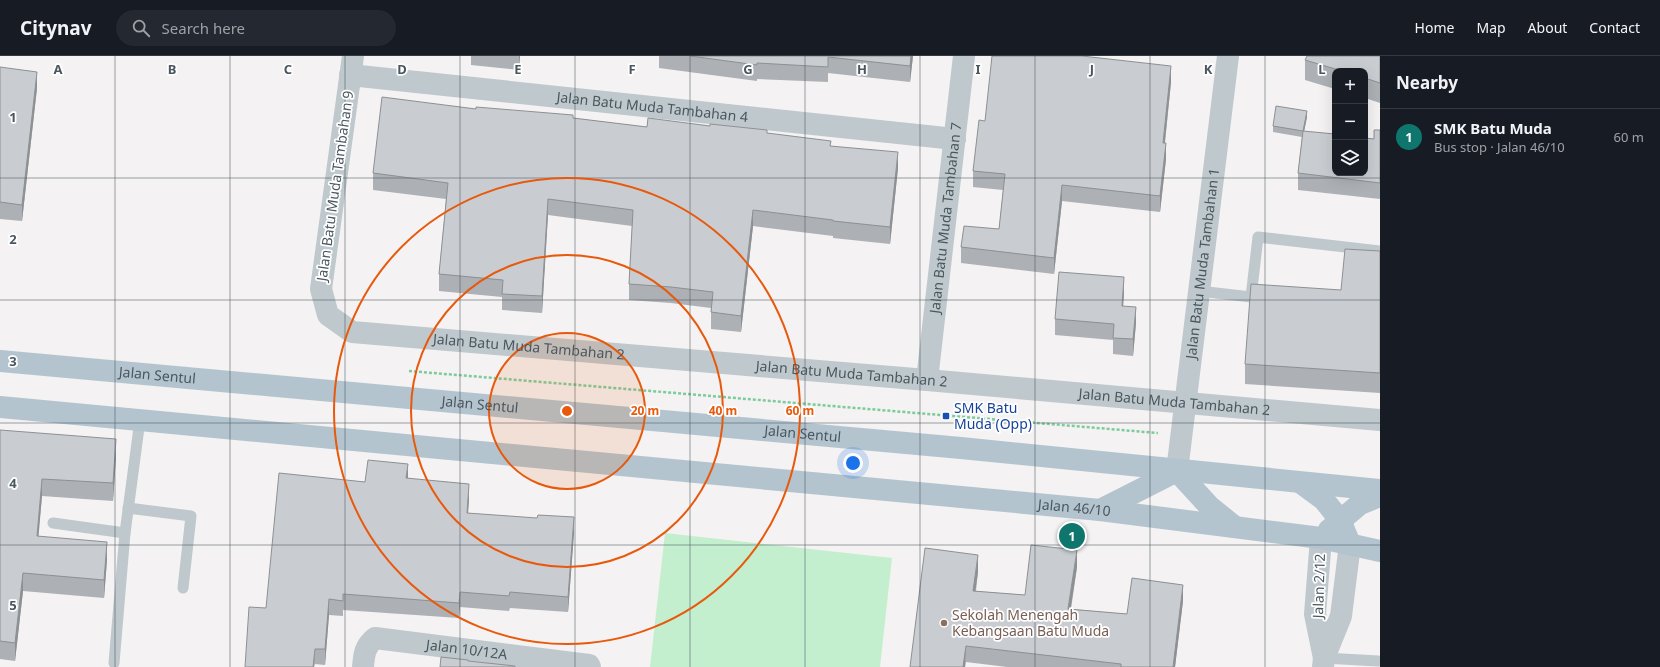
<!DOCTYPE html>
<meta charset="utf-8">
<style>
:root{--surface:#171b24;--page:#242831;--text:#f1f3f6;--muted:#9ea1a6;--line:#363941;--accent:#0f766e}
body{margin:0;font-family:"Noto Sans",sans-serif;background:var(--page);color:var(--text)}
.controls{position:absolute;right:12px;top:12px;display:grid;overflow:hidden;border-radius:8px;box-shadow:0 4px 16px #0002}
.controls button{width:36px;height:36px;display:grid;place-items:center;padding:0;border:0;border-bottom:1px solid var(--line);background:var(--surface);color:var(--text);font:20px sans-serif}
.you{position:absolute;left:853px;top:407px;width:14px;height:14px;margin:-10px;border:3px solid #fff;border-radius:50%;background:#1a73e8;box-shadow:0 0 0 6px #1a73e833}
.badge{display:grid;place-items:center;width:26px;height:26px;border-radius:50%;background:var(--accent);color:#fff;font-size:13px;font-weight:700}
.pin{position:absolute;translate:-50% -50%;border:2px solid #fff;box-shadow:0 1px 4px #0006}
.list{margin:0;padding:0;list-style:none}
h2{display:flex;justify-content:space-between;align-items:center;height:52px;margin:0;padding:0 16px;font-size:17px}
h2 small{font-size:13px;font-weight:400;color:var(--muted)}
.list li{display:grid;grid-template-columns:26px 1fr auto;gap:12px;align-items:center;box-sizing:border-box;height:56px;padding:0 16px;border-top:1px solid var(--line)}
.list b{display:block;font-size:15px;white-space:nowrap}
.list p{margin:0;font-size:13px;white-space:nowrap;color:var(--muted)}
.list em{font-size:13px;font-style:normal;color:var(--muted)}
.icon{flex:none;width:22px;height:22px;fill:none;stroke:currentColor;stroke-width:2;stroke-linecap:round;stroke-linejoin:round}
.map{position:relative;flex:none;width:1380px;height:611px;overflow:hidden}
header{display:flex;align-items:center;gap:24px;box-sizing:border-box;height:56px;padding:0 20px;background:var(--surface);border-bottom:1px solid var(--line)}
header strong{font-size:19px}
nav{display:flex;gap:22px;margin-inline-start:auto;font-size:14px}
.search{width:280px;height:36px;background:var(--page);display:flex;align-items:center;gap:10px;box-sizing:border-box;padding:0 14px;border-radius:22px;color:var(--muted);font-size:15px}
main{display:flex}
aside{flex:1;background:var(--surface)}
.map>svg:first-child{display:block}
</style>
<header>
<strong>Citynav</strong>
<div class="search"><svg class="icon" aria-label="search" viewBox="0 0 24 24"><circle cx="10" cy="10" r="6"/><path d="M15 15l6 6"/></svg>Search here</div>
<nav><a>Home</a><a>Map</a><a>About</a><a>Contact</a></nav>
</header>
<main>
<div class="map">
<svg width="1380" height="611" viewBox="0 0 1380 611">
<rect width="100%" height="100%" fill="#f4f2f2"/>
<path fill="#c3efcf" d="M665,477L892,502L880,611H650Z"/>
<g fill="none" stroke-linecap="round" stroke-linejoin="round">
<path stroke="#7ccc9b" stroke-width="2.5" stroke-dasharray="3 2" stroke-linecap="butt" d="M409,315L1158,377"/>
<g stroke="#bec8cd" stroke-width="11">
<path d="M1199,235L1251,241L1258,181L1380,195"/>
<path d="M128,452L191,460L183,532"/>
<path d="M53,467L125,477L140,364"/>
<path d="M1324,602L1378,605"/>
<path d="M114,607L125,477"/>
</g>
<g stroke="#bec8cd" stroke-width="22">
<path id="s1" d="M353,0L321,233L328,259L352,276L927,324L1380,364"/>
<path id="s2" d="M350,19L955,83"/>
<path id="s3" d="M927,324L964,0"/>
<path id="s4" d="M1177,415L1228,0"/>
<path d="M1321,482L1315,558L1324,602"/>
<path id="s5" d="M363,611C364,598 365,590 375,582L589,609L590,611"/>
<path d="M1323,611L1324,602L1341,560L1350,488"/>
</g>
<g stroke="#b3c4cf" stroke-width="22">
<path id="s6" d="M0,305L961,392L1380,434"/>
<path id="s7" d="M0,351L1100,454L1321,482L1380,495"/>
<path d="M1177,415L1209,450L1235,471"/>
<path d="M1301,427L1324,444L1340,464L1350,488"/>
<path d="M1100,454L1177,415"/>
<path d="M1329,474L1360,448L1380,440"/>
</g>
</g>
<g fill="#adb0b4">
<path d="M471,0H520L519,14L471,9Z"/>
<path d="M659,0H913L910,26L828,17V26L757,23V25L659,12Z"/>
<path d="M1380,0V47L1365,42V15H1335V33L1305,24V4Z"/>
<path d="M0,11L37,32L22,165L0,163Z"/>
<path d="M1171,26L1165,87L1166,103L1160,156L1062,145L1054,218L961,207V191L999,173L1003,134L973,131V115L985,65Z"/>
<path d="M476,53L573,62L647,71L767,77L831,90L898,112L890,188L833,182V180L753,170L741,276L711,273V252L671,247L629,244V228L632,170L548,159L542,257L502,254V241L439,235V218L446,143L373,134V117Z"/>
<path d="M1307,61L1304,75L1374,83L1380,74V143L1298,134V117L1302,81L1273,76V70Z"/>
<path d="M1380,195V337L1245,328V308L1341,234Z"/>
<path d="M1124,237L1123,250L1136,267L1133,300L1113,298V284L1055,279V263Z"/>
<path d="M0,374L116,401L113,445L42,440L38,480L107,504L104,542L23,535L15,605L0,603Z"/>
<path d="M408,422L469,443L468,457L574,477L568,556L510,552L509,555L460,551L459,562L343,554V560L329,559L325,609L315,608L314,611H245L266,552L365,426Z"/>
<path d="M1077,511L1071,553L1127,558L1183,545L1175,611H1007L966,606L965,611H910L978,516L976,535L1025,539Z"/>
</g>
<g fill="#8d9092">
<path d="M519,0H520L519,14Z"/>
<path d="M911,0H913L910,26V10Z"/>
<path d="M1171,10V26L1163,103V87Z"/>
<path d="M37,16V32L22,165V149Z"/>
<path d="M1307,55V61L1303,81V75Z"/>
<path d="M1166,87V103L1160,156V140Z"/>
<path d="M898,96V112L890,188V171Z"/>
<path d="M1062,129V145L1054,218V202Z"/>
<path d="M548,143V159L542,257V240Z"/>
<path d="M753,154V170L741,276V260Z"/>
<path d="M1124,221V237L1122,266V250Z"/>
<path d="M1136,251V267L1133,300V283Z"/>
<path d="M116,383V401L113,445V427Z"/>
<path d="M408,408V423L406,422Z"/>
<path d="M42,423V440L37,498V480Z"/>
<path d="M469,428V443L467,472V457Z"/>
<path d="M574,461V477L568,556V541Z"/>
<path d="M107,486V504L104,542V524Z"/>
<path d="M1077,494V511L1068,569V553Z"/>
<path d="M978,499V516L973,551V535Z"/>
<path d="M23,517V535L15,605V587Z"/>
<path d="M1183,529V545L1175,611H1173Z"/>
<path d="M460,536V551L459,562V547Z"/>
<path d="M329,543V559L325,609V593Z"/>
<path d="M966,590L965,611H963Z"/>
<path d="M315,593L314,611H313Z"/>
</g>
<g fill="#c9cdd1" stroke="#8d9092">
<path d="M690,0H911L910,10L828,1V11L757,7V9Z"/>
<path d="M992,0H1082L1171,10L1163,87H1166L1160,140L1062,129L1054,202L961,191L964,170L999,173L1005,118L973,115L979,64L985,65Z"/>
<path d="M1307,0H1380V27L1365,22V15H1342L1305,4Z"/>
<path d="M0,11L37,16L22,149L0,146Z"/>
<path d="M382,41L476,53V51L573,59V62L647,71L648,62L710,70V68L767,74V77L831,85L830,90L898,96L890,171L833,165V164L753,154L741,260L711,256L713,236L671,231L629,228L633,154L548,143L542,240L502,238L503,224L439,218L448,127L373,117Z"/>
<path d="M1276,50L1307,55L1303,75L1273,70Z"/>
<path d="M1374,74H1380V127L1298,117L1303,75L1335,78V117H1365V82L1374,83Z"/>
<path d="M1345,193L1380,195V317L1245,308L1251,228L1341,234Z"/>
<path d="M1059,216L1124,221L1122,250L1136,251L1133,283L1113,282L1114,268L1055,263Z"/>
<path d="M0,374L116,383L113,427L42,423L37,480L107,486L104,524L23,517L15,587L0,585Z"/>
<path d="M368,404L408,408L406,422L469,428L467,457L537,462L538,459L574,461L568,541L510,536L509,540L460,536L459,547L343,538V545L329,543L325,593H315L313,611H245L249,551L266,552L279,417L365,426Z"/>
<path d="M1031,489L1077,494L1068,553L1127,558L1132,522L1183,529L1173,611H1121V608L966,590L963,611H910L925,492L978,499L973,535L1025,539Z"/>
<path d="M441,601L468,604V605L515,610V611H440Z"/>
</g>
<path fill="none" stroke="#4a575f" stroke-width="1" stroke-opacity="0.55" d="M115,0V611M230,0V611M345,0V611M460,0V611M575,0V611M690,0V611M805,0V611M920,0V611M1035,0V611M1150,0V611M1265,0V611M0,122H1380M0,244H1380M0,367H1380M0,489H1380"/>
<circle cx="567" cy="355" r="78" fill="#e8590c" fill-opacity=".12"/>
<g fill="none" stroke="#e8590c" stroke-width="2">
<circle cx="567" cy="355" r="78"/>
<circle cx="567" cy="355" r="156"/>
<circle cx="567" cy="355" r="233"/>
</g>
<rect fill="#1a4fb4" stroke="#fff" stroke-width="1.5" x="942" y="356" width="8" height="8" rx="2"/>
<circle fill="#8d6e63" stroke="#fff" stroke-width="1.5" cx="944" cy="567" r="4"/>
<g text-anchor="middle" stroke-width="3.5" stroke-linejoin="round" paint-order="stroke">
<g font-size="14" fill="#4a575f" stroke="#fff">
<text dy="5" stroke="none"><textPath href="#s2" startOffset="304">Jalan Batu Muda Tambahan 4</textPath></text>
<text transform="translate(335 130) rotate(-82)" y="5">Jalan Batu Muda Tambahan 9</text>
<text dy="5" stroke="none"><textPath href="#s3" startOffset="163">Jalan Batu Muda Tambahan 7</textPath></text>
<text dy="5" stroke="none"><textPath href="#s4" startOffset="209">Jalan Batu Muda Tambahan 1</textPath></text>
<text dy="5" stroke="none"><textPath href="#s1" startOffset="469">Jalan Batu Muda Tambahan 2</textPath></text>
<text dy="5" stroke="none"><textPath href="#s1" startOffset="793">Jalan Batu Muda Tambahan 2</textPath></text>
<text dy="5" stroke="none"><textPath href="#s6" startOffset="158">Jalan Sentul</textPath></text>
<text dy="5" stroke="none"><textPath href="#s1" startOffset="1117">Jalan Batu Muda Tambahan 2</textPath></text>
<text dy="5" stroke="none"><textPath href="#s6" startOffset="482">Jalan Sentul</textPath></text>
<text dy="5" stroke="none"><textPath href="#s6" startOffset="806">Jalan Sentul</textPath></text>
<text dy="5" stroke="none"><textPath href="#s7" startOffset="1079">Jalan 46/10</textPath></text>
<text transform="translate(1319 530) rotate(-88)" y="5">Jalan 2/12</text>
<text dy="5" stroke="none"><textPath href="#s5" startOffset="125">Jalan 10/12A</textPath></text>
</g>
<g font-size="14" fill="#164399" stroke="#fff" text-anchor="start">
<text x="954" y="357">SMK Batu<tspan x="954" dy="16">Muda (Opp)</tspan></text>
</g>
<g font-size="14" fill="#785e54" stroke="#fff" text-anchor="start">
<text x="952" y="564">Sekolah Menengah<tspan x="952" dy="16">Kebangsaan Batu Muda</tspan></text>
</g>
</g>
<g font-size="13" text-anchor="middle" font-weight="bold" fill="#4a575f" stroke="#fff" stroke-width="3.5" stroke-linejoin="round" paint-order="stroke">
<text x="58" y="18">A</text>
<text x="172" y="18">B</text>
<text x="288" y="18">C</text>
<text x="402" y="18">D</text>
<text x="518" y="18">E</text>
<text x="632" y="18">F</text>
<text x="748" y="18">G</text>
<text x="862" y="18">H</text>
<text x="978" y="18">I</text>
<text x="1092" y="18">J</text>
<text x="1208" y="18">K</text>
<text x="1322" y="18">L</text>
<text x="13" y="66">1</text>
<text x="13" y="188">2</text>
<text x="13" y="310">3</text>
<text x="13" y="432">4</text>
<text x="13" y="554">5</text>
</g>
<circle cx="567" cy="355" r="6" fill="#e8590c" stroke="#fff" stroke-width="2"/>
<g font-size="12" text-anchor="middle" font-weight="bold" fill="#e8590c" stroke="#fff" stroke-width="3.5" stroke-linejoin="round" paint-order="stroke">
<text x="645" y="359">20 m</text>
<text x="723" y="359">40 m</text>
<text x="800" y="359">60 m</text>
</g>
</svg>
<div class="controls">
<button>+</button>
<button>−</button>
<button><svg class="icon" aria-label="layers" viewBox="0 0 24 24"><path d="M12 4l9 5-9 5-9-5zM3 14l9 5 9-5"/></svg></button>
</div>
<div class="you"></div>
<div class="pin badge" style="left:1072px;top:480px">1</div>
</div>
<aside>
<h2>Nearby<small></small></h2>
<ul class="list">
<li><span class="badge">1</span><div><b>SMK Batu Muda</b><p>Bus stop · Jalan 46/10</p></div><em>60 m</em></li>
</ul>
</aside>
</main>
